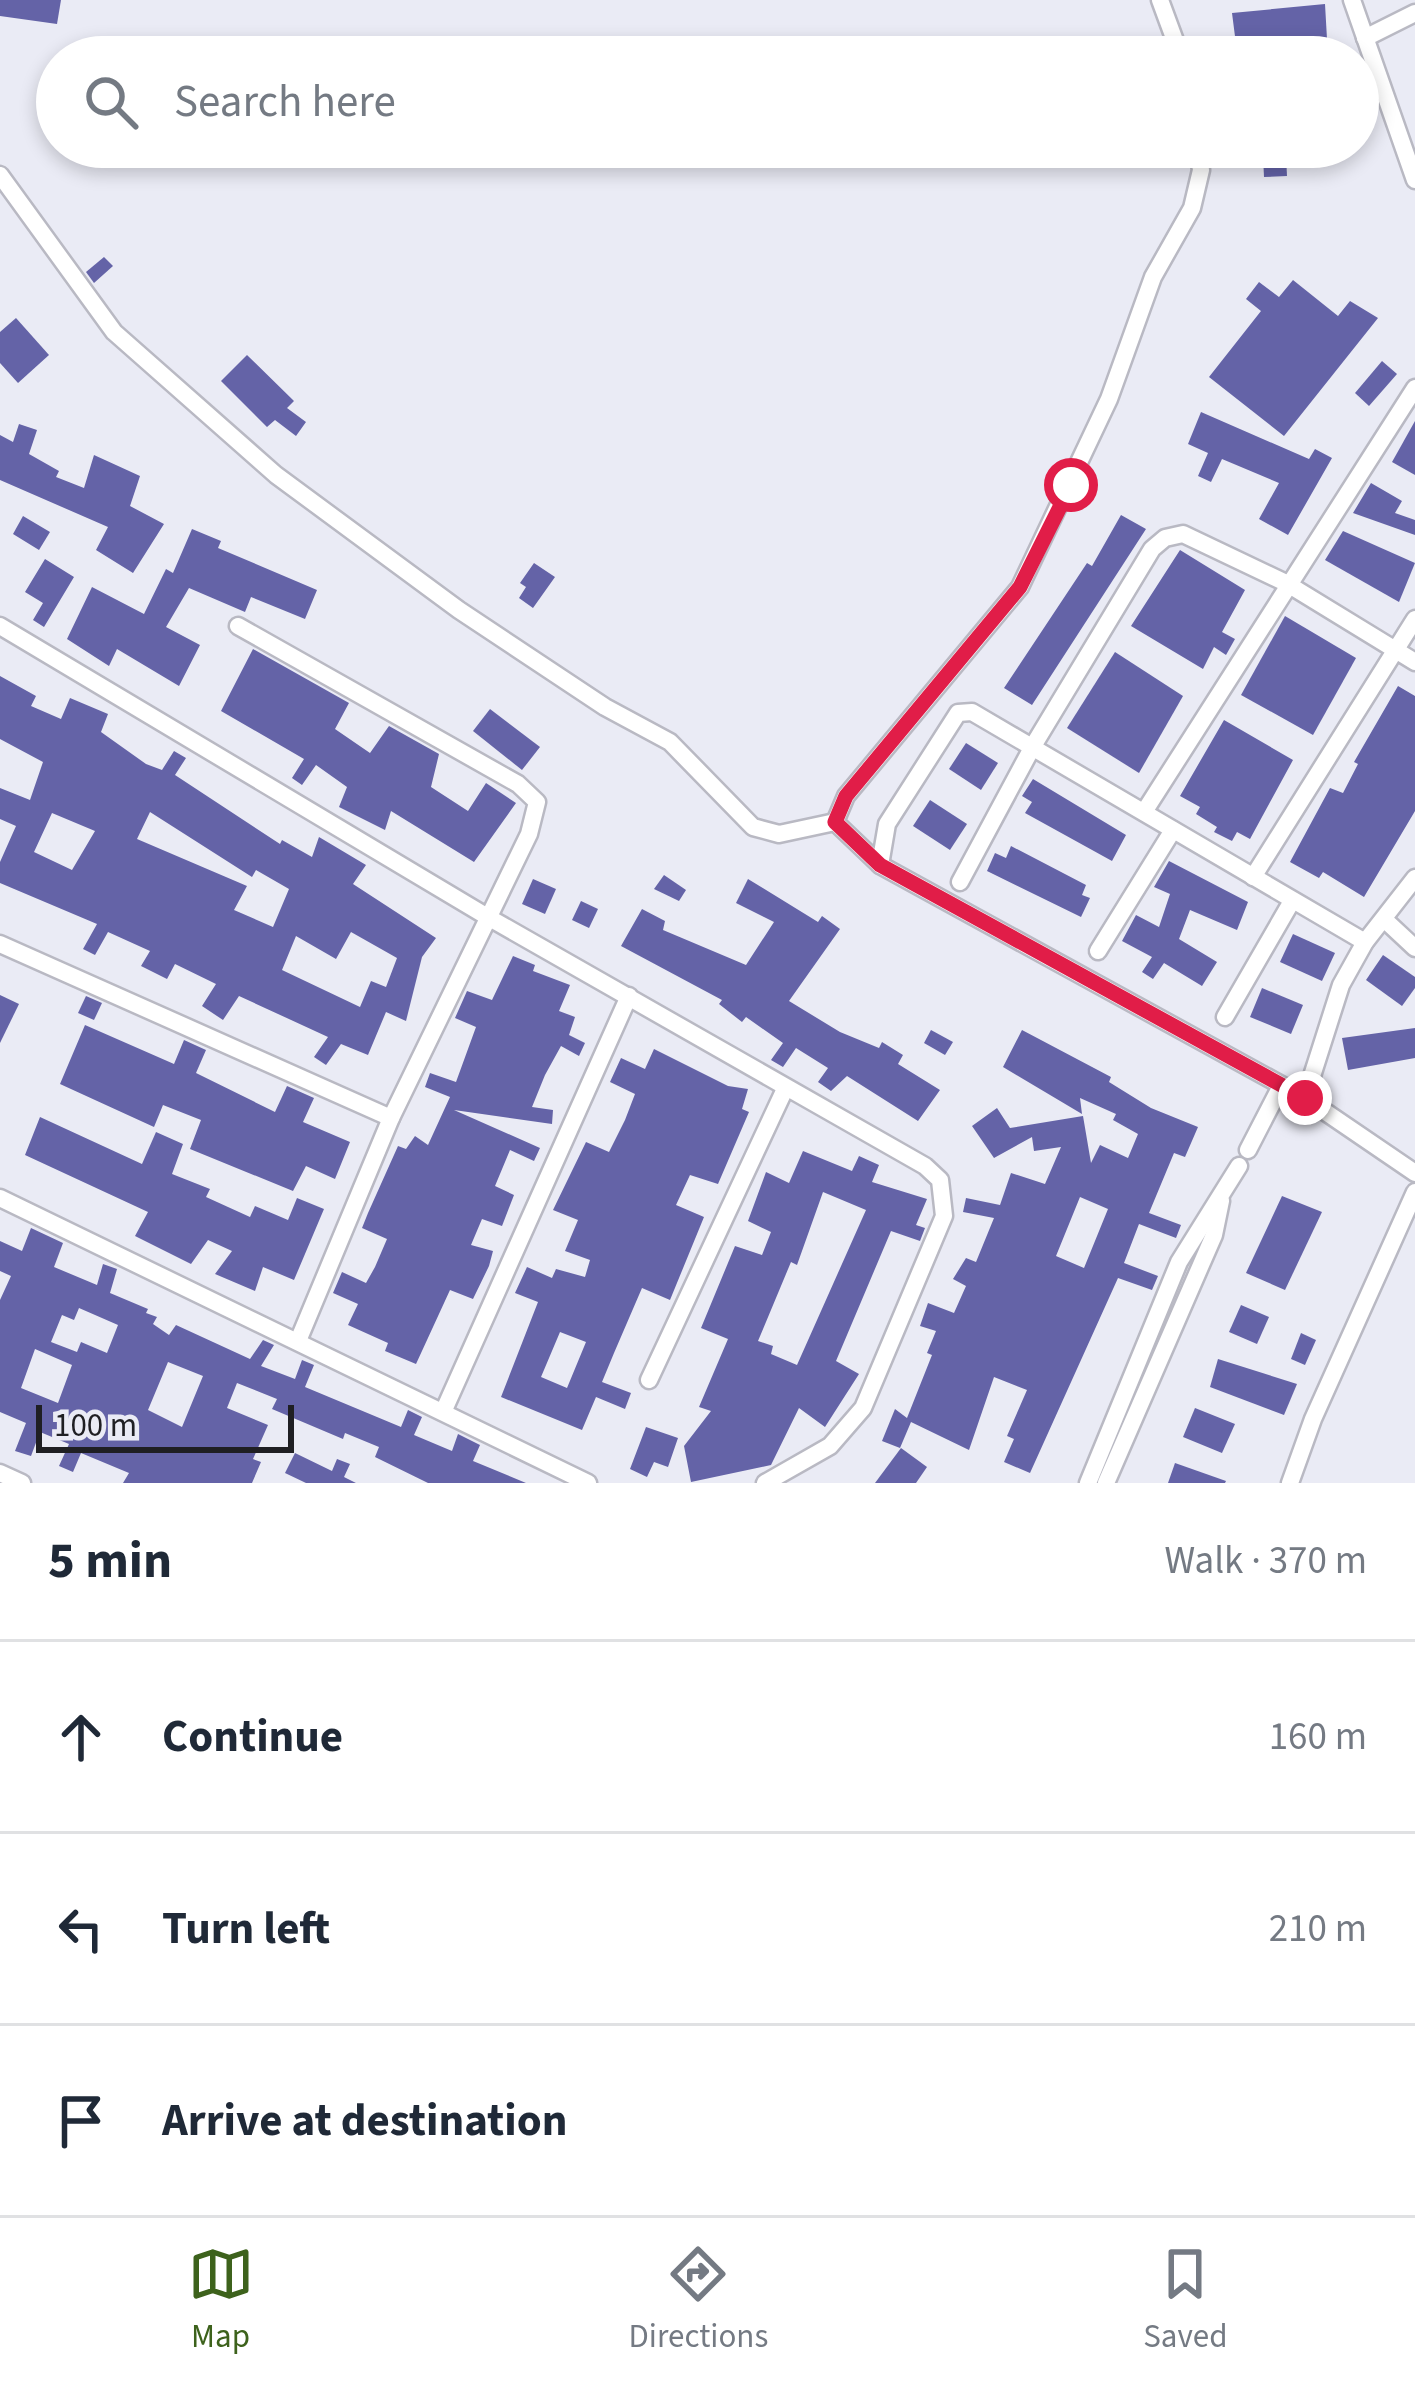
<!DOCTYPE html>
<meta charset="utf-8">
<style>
:root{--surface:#fff;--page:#f6f6f7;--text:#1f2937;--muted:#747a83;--line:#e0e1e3;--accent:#3d621c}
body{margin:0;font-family:"Source Sans 3",sans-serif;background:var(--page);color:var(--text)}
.scale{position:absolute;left:36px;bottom:30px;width:258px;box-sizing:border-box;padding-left:12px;border:6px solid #1f1f23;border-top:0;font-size:33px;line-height:42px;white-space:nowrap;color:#1f1f23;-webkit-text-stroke:9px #eaebf5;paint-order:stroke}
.stop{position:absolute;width:36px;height:36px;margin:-27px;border:9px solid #e11d48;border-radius:50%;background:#fff}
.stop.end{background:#e11d48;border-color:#fff;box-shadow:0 3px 12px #0008}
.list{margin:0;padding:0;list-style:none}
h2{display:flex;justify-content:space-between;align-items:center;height:156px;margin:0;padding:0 48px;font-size:51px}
h2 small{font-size:39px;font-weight:400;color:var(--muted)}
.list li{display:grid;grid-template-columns:78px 1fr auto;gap:36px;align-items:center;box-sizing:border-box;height:192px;padding:0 48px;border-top:3px solid var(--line)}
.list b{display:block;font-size:45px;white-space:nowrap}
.list em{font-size:39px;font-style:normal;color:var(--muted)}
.icon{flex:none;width:66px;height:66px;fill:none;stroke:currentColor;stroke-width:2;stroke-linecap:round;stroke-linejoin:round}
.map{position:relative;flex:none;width:1415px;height:1483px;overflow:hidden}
.search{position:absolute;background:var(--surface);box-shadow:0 6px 18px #0003;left:36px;right:36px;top:36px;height:132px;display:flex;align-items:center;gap:30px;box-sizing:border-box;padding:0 42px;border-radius:66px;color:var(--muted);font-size:45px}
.sheet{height:732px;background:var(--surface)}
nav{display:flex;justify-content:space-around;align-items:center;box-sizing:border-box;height:168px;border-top:3px solid var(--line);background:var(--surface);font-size:33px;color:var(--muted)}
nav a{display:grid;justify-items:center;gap:6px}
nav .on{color:var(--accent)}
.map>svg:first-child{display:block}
</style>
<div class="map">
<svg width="1415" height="1483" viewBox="0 0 1415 1483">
<rect width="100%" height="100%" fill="#eaebf5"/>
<g fill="#6463a7" fill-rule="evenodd">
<path d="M0,0H61L57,24L0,16Z"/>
<path d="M1325,4L1327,39L1273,41L1274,47L1237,52L1232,13Z"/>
<path d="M1358,89L1374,119L1358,127Z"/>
<path d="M1286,155L1287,176L1264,177L1263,156Z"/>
<path d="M104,257L113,266L94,283L86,272Z"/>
<path d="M1293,280L1338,316L1350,301L1378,318L1284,436L1209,377L1261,311L1246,299L1259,282L1279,297Z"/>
<path d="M16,318L49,355L18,383L0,363V332Z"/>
<path d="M247,355L294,401L287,408L306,422L296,436L275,420L267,427L221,381Z"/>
<path d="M1382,361L1397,374L1369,406L1355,393Z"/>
<path d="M1201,412L1309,459L1315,449L1332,458L1288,535L1259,519L1279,483L1222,459L1211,482L1198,476L1208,453L1188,444Z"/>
<path d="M1415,421V475L1392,462Z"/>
<path d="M19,424L37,430L29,454L59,471L56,477L84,488L94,455L140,476L130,506L164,524L133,573L96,550L108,527L0,480V435L13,442Z"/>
<path d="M1371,483L1402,501L1395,513L1415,520V535L1353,513Z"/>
<path d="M1121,515L1146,529L1032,705L1004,688L1087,563L1092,566Z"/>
<path d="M23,516L50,532L39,550L13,534Z"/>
<path d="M192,529L221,541L218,548L317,590L305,619L251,597L245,612L189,588L166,627L200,645L179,686L117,649L109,666L67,639L92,587L144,614L166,569L173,573Z"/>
<path d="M1343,531L1415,563L1399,602L1325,560Z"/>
<path d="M1180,550L1245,590L1222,632L1235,639L1226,655L1214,647L1203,669L1131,626Z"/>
<path d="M45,559L74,577L44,627L33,620L43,603L25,592Z"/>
<path d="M534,563L555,577L533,608L519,598L526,587L520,583Z"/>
<path d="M1285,616L1356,658L1313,735L1241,695Z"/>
<path d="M253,649L349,703L335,729L370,753L389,726L439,754L431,787L468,811L486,783L516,803L474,862L391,811L385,830L339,807L347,787L316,765L302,785L292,778L304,759L221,711Z"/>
<path d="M1115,652L1183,696L1139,773L1067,728Z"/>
<path d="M0,676L36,696L31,706L61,719L70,698L108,714L101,732L146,764L162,770L174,751L186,758L175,775L280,844L282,840L312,857L319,837L366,865L353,884L436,938L422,957L406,1021L386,1012L368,1055L341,1044L326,1065L314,1057L328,1037L239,996L223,1020L202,1006L216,984L175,964L167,979L141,966L150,951L108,932L95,955L83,949L97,924L0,883V862L16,826L0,819V788L30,800L43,762L0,739ZM150,812L252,877L256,870L289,889L273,927L234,910L247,886L137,839ZM52,813L95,831L72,870L34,852ZM351,932L397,958L386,987L371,981L360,1007L282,970L296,936L336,959Z"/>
<path d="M1398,686L1415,696V811L1364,897L1323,872L1319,878L1290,862L1330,788L1343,793L1358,764L1354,762Z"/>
<path d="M490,709L540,747L522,770L473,731Z"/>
<path d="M1224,720L1293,760L1250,839L1237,832L1232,841L1214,832L1217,827L1196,814L1200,807L1180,796Z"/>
<path d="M966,743L998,763L981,790L949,769Z"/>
<path d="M1033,779L1126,835L1112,861L1025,813L1032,802L1022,796Z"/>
<path d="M930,800L967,824L950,850L913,826Z"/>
<path d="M1011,846L1086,885L1082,895L1090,898L1081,917L987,871L995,853L1006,858Z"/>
<path d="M1169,861L1248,902L1237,930L1190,910L1179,939L1217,962L1202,986L1164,963L1153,979L1142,972L1152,957L1122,941L1136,915L1159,927L1170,894L1154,887Z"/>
<path d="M664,875L686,890L679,901L654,889Z"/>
<path d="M533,879L556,889L545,914L522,904Z"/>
<path d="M748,879L818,922L822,916L840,929L789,1001L840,1032L879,1048L882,1042L903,1055L898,1064L940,1090L918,1121L847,1076L831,1091L818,1082L828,1068L796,1048L783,1067L771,1060L783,1043L746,1017L742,1022L719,1004L722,1000L621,946L642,909L665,921L663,930L746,965L774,922L736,903Z"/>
<path d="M581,901L598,909L589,928L572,920Z"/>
<path d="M1293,934L1335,953L1322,981L1280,962Z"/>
<path d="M1383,955L1415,977V988L1402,1006L1366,980Z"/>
<path d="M513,956L535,965L533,971L570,985L559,1011L575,1017L569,1035L585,1043L579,1056L561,1046L545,1075L532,1107L553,1110L552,1124L454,1110L540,1148L534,1161L510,1150L495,1186L514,1195L502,1226L482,1219L471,1245L493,1251L489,1266L473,1299L450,1290L416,1364L385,1351L388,1343L348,1325L358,1304L333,1293L342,1272L366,1283L375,1267L387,1239L362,1228L368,1213L398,1146L406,1149L415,1136L428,1145L450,1097L425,1087L430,1073L456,1082L476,1027L455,1018L467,991L492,1000Z"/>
<path d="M1262,988L1303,1005L1291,1034L1250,1017Z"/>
<path d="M0,995L19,1004L0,1043Z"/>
<path d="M86,996L102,1003L94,1020L78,1013Z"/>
<path d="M85,1025L174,1064L184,1040L206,1050L196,1073L275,1112L287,1086L314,1098L303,1122L350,1142L335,1179L306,1166L293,1191L190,1149L201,1120L163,1105L154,1127L60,1084Z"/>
<path d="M1415,1028V1058L1348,1070L1342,1038Z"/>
<path d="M931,1030L953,1042L945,1055L924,1043Z"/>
<path d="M1022,1030L1111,1077L1109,1082L1151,1108L1198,1127L1185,1157L1174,1153L1149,1213L1181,1225L1176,1238L1139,1224L1124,1263L1158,1276L1152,1290L1118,1278L1030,1473L1004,1462L1014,1439L1007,1436L1027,1390L994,1377L969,1450L911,1422L900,1448L882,1441L895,1409L907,1418L932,1355L927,1353L936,1331L920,1326L928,1303L954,1313L966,1286L953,1279L966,1258L976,1262L994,1218L963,1212L966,1198L1000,1205L1011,1173L1045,1184L1061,1147L1034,1151L1032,1137L994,1158L972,1126L997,1108L1010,1128L1083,1116L1091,1163L1100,1145L1128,1158L1138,1134L1113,1120L1116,1114L1080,1098L1082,1114L1003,1067ZM1080,1197L1108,1209L1084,1268L1056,1256Z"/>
<path d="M654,1049L728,1086L748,1089L742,1109L749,1112L718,1184L690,1175L676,1205L704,1217L670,1300L642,1288L614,1353L602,1382L631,1393L625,1409L596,1397L582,1430L501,1397L538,1302L515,1293L527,1267L552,1278L556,1269L585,1277L590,1260L565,1251L578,1220L553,1210L586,1142L609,1152L625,1120L635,1094L610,1082L621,1058L645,1069ZM560,1332L586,1342L567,1388L541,1377Z"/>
<path d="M40,1117L142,1164L156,1132L183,1144L172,1174L210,1189L206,1197L250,1217L255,1206L288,1220L297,1198L324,1209L294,1280L263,1267L255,1291L215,1274L232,1251L208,1240L191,1264L135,1236L148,1212L25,1155Z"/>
<path d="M803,1151L852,1171L859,1156L879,1165L872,1182L927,1199L916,1225L925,1228L920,1241L891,1231L836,1361L859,1374L825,1427L799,1408L771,1465L691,1482L684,1446L711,1411L699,1407L728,1339L701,1328L735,1246L762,1255L771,1232L748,1221L766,1172L789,1183ZM823,1192L866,1210L797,1365L771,1354L773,1346L758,1341L791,1262L797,1265Z"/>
<path d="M1282,1196L1322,1212L1285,1290L1246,1273Z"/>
<path d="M31,1228L63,1243L54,1267L97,1285L103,1264L117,1269L110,1293L148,1309L146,1313L157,1317L153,1324L169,1335L176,1325L250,1359L263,1340L274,1345L261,1366L295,1379L302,1360L314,1365L305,1387L401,1427L408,1410L422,1417L414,1435L452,1451L458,1434L480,1445L473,1461L526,1483H428L375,1457L379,1447L345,1433L343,1439L272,1409L277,1399L237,1383L227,1408L268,1425L253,1459L261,1462L252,1483H123L129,1473L81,1453L73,1472L59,1466L69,1444L40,1432L31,1456L15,1451L26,1423L0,1412V1300L11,1276L0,1271V1241L22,1251ZM79,1308L118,1325L107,1353L81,1342L77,1352L51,1342L62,1315L74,1320ZM35,1349L72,1365L58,1403L21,1388ZM168,1362L203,1376L182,1427L148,1410Z"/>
<path d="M1241,1305L1269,1317L1257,1344L1229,1332Z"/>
<path d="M1301,1333L1316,1340L1305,1365L1291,1359Z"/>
<path d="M1218,1359L1297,1384L1284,1415L1210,1387Z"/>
<path d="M1195,1408L1235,1424L1222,1453L1183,1437Z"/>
<path d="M646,1427L678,1438L668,1467L654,1462L647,1477L630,1469Z"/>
<path d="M901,1448L927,1467L916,1483H875Z"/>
<path d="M295,1453L332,1471L337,1459L350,1464L344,1477L356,1483H306L285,1473Z"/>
<path d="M1175,1463L1226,1481L1225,1483H1168Z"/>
</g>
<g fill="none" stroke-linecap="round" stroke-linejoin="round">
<g stroke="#b9b9c3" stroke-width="21">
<g id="street">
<path d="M1160,0L1181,57"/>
<path d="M1352,0L1415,180"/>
<path d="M1365,38L1415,13"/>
<path d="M1197,147L1201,170L1192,208L1153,277L1109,399L1020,587L846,796L835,822L880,865L1305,1098L1415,1173"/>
<path d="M0,175L114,332L276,475L459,610L605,707L670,742L753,827L779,834L835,822"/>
<path d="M0,626L486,916L925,1166L940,1180L944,1216L863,1408L830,1446L765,1483"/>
<path d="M238,626L518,784L537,802L529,834L391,1118L298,1341"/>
<path d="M1144,812L1415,388"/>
<path d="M880,865L887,824L958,713L972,712L1365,942"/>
<path d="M1253,877L1415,619"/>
<path d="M960,882L1033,746L1152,549L1165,538L1183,534L1286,583L1415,662"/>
<path d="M1385,920L1415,948"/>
<path d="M0,944L391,1118"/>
<path d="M1098,951L1173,830"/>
<path d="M1225,1017L1292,901"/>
<path d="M1305,1098L1341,985L1365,942L1415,878"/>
<path d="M1248,1150L1281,1086"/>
<path d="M0,1198L588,1483"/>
<path d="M649,1380L785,1089"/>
<path d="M444,1410L629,996"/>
<path d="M0,1473L22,1483"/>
<path d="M1088,1483L1179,1262L1239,1166"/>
<path d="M1106,1483L1214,1235L1221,1201"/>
<path d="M1290,1483L1313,1419L1415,1192"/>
</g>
</g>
<use href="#street" stroke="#fff" stroke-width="16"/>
</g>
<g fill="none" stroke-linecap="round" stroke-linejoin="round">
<path stroke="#e11d48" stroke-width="15" d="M1071,485L1020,587L846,796L835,822L880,865L1305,1098"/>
</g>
</svg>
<div class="scale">100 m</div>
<div class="stop" style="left:1071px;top:485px"></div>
<div class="stop end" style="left:1305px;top:1098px"></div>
<div class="search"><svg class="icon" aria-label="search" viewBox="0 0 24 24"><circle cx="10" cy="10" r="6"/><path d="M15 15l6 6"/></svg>Search here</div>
</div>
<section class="sheet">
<h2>5 min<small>Walk · 370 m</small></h2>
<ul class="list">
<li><svg class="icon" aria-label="ahead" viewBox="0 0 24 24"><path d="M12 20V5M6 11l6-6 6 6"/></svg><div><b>Continue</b></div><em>160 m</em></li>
<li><svg class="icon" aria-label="left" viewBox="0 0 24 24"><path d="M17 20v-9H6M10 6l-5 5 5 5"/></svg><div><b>Turn left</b></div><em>210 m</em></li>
<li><svg class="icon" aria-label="arrive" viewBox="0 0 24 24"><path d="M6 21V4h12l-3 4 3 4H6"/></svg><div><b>Arrive at destination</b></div></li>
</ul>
</section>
<nav>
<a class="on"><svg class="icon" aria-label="map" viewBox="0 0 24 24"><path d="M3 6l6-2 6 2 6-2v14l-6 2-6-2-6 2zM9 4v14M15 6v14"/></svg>Map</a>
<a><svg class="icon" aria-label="directions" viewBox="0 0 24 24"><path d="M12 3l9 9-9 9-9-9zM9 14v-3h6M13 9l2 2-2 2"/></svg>Directions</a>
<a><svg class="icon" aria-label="saved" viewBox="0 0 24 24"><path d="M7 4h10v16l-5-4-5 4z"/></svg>Saved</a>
</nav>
